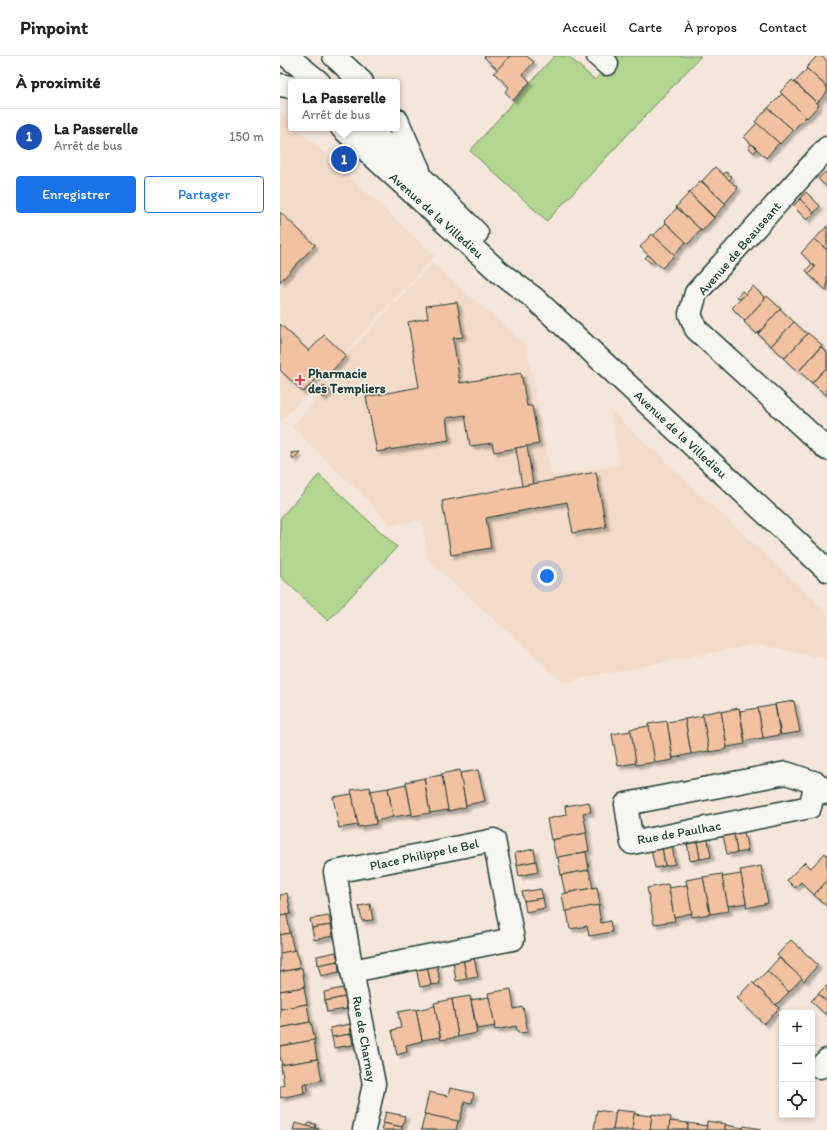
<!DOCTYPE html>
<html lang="fr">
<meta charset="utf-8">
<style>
:root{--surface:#fff;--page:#f6f6f6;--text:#222;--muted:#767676;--line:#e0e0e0;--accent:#1a73e8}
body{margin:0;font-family:Itim,sans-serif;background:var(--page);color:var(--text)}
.controls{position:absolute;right:12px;bottom:12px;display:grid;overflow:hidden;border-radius:4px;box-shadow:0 2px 6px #0003}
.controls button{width:36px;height:36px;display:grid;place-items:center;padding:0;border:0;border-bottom:1px solid var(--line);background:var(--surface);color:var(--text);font:20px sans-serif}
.you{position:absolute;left:267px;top:520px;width:14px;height:14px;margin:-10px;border:3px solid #fff;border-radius:50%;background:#1a73e8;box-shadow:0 0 0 6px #1a73e833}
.badge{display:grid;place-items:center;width:26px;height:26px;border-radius:50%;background:var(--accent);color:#fff;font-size:13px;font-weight:700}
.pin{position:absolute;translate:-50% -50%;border:2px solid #fff;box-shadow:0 1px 4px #0006}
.popup{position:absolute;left:8px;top:23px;width:112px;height:52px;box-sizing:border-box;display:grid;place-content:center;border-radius:4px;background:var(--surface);filter:drop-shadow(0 1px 3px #0005);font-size:13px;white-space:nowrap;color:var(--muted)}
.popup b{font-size:15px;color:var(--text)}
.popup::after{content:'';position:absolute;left:50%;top:100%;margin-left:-8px;border:8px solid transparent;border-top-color:var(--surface)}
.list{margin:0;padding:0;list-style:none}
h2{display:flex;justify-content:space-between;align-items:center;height:52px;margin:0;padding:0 16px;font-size:17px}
h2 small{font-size:13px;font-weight:400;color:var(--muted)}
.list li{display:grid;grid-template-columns:26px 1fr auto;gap:12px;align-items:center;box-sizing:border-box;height:56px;padding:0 16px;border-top:1px solid var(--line)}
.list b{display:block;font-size:15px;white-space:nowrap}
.list p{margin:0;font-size:13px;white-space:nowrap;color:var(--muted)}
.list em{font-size:13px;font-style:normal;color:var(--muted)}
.actions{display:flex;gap:8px;padding:12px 16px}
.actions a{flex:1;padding:9px 0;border:1px solid var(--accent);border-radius:4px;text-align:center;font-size:14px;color:var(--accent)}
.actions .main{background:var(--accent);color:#fff}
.icon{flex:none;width:22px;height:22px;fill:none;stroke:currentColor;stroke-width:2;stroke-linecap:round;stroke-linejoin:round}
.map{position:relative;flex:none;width:547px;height:1074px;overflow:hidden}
header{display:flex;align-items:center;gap:24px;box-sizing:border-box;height:56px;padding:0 20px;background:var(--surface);border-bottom:1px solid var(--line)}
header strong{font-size:19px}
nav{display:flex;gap:22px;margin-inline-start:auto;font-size:14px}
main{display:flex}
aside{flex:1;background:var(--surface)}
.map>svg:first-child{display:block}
</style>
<header>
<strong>Pinpoint</strong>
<nav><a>Accueil</a><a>Carte</a><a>À propos</a><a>Contact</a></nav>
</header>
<main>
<aside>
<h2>À proximité<small></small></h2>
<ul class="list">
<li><span class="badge" style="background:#1a4fb4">1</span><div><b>La Passerelle</b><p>Arrêt de bus</p></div><em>150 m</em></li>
</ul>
<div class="actions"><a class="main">Enregistrer</a><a>Partager</a></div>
</aside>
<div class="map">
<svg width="547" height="1074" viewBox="0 0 547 1074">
<defs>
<filter id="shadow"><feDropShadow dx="3.5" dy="3.5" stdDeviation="1" flood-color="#0004"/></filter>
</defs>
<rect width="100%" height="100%" fill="#f4e6da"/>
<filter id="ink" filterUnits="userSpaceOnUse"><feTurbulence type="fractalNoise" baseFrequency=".025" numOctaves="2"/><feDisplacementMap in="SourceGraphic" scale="8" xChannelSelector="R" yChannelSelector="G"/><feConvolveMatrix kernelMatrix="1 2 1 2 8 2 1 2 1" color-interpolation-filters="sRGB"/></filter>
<g filter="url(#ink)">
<g fill="#f3dbc9">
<path d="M0,56L11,66V72H17L155,200L0,366Z"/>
<path d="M152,207L246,289L272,420L340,409L330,354L547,556V603L476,588L283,626L148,504L142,464L112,470L80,437L12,371L44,335L38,329Z"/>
</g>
<g fill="#b2d590" stroke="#688962">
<path d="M274,0H288L315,24L335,0H421L267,165L190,95Z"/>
<path d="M39,419L117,491L48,565L0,520V462Z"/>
</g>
<g fill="#f1c1a1" stroke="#1f3d34" filter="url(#shadow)">
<path d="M205,0H230L218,14L204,1Z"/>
<path d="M230,0H247L254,6L243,18L250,26L233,44L225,36L229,31L214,17Z"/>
<path d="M537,0H541L547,5V31L526,12Z"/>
<path d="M527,13L547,31V36L537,47L515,26Z"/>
<path d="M512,24L539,49L527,62L500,36Z"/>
<path d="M502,38L526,61L513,74L488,52Z"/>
<path d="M488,52L513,74L500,88L475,66Z"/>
<path d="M477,67L499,87L486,102L464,81Z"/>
<path d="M472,88L477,93L474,97L468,91Z"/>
<path d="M435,111L458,132L445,147L422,125Z"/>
<path d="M446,116L452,121L449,124L443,118Z"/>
<path d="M545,116L547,118V131L538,123Z"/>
<path d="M421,125L446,148L434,161L409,137Z"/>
<path d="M526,136L540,150L534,157L520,143Z"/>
<path d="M409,137L434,162L422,175L396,151Z"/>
<path d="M520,143L534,157L527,164L513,150Z"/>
<path d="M397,152L421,174L408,188L384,165Z"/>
<path d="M0,156L35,189L0,226Z"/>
<path d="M386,167L406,186L394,199L373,180Z"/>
<path d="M547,170V194L535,183Z"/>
<path d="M372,178L395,199L382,212L360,191Z"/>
<path d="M534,183L547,194V233L546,234L528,218L535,211L521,197Z"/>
<path d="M368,199L374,204L371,207L365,202Z"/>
<path d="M532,208L535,211L529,218L526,214Z"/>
<path d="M473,230L485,242L465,265L452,252Z"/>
<path d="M462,235L466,238L460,243L457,241Z"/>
<path d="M487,240L501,253L477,278L464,266Z"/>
<path d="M177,246L183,281L173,282L180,327L241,317L247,350H252L259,388L214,396L212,387L190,390L185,359L166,362L169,384L97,396L86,341L139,331L128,266L148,262L146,250Z"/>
<path d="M500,253L514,266L491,290L478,278Z"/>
<path d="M514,266L527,278L505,302L491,290Z"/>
<path d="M0,268L29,295L44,279L66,300L47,320L43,316L23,336L0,314Z"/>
<path d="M528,277L542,289L518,316L504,303Z"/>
<path d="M541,291L547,296V311L532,327L519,315Z"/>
<path d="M547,311V339H546L532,327Z"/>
<path d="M44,330L50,335L43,342L38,337Z"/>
<path d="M247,390L253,428L242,430L236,392Z"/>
<path d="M20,396L13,404L11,397Z"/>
<path d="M316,416L326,471L293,477L287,446L206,462L211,492L171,499L162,445Z"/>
<path d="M514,645L520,676L501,679L495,648Z"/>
<path d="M495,649L500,679L483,682L478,652Z"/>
<path d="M459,652L465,688L447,691L441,656Z"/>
<path d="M478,652L483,682L465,685L460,655Z"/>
<path d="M441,654L447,693L429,696L422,658Z"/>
<path d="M423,660L429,695L411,698L405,663Z"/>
<path d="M405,663L411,698L393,702L387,666Z"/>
<path d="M387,665L393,704L375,707L368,668Z"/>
<path d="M369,670L375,706L356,709L350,673Z"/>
<path d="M351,675L356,707L338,710L332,678Z"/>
<path d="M180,714L186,751L168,755L161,718Z"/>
<path d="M198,714L205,745L186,749L180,717Z"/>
<path d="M162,719L168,754L150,757L144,722Z"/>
<path d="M144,722L150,757L132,760L126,726Z"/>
<path d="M126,728L132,758L113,761L108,732Z"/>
<path d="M90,731L96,768L78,771L71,734Z"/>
<path d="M108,732L113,761L96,765L90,735Z"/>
<path d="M72,738L78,769L59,772L53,741Z"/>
<path d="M309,746L311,756L303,757L307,777L271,784L267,763L286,759L285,750Z"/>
<path d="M464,776L468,795L457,797L454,778Z"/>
<path d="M306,777L309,795L276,802L272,784Z"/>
<path d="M454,778L457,797L447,798L443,779Z"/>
<path d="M428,783L431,801L420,803L417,785Z"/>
<path d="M417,785L420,803L410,805L407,786Z"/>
<path d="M392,789L395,808L385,810L382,791Z"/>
<path d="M382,791L385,810L375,812L371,793Z"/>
<path d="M254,793L256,805L237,809L235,797Z"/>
<path d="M306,796L309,814L281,819L278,801Z"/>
<path d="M545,797L547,799V825L534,839L521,826L515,832L507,824L525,806L531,812Z"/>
<path d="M256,805L258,816L239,820L237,809Z"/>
<path d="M481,810L488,847L467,852L460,814Z"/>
<path d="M309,814L313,832L285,837L281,819Z"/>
<path d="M442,818L449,855L430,858L423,821Z"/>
<path d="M461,818L466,847L448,850L442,821Z"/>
<path d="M423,821L430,858L412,861L406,824Z"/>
<path d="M547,825V850L534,839Z"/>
<path d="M388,828L395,865L374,868L367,832Z"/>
<path d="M407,829L412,857L394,861L389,832Z"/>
<path d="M317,831L320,849L285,856L282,838Z"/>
<path d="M261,833L263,842L244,845L242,836Z"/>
<path d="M7,837L11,858L0,860V839Z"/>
<path d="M263,842L265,852L246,856L244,845Z"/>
<path d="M90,848L93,864L82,865L79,850Z"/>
<path d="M318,849L321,867L330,865L332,876L309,880L307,870L290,873L287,855Z"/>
<path d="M7,859L10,877L0,879V860Z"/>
<path d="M49,860L51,869L32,872L30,863Z"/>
<path d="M51,869L53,880L34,884L32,872Z"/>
<path d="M10,877L14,895L0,897V879Z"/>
<path d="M511,884L538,909L524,925L497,899Z"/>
<path d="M16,894L20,912L0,916V897Z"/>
<path d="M56,896L58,905L38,909L37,900Z"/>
<path d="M194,901L198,921L187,923L183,903Z"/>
<path d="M499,902L522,922L509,936L487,915Z"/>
<path d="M183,903L187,923L176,925L173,905Z"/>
<path d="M58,905L59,916L41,920L38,909Z"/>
<path d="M157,909L160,928L151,929L147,910Z"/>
<path d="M147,910L151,929L140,931L136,912Z"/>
<path d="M22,912L25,931L0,935V916Z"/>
<path d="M487,915L509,936L496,949L474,928Z"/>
<path d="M472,926L499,952L484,968L457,942Z"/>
<path d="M546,930L547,931V946L538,938Z"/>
<path d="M24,931L27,948L0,953V935Z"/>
<path d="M63,932L65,941L45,945L44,936Z"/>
<path d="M231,933L234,953L243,951L248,976L238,977L236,970L215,974L208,937Z"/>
<path d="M538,938L547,946V955L545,958L531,945Z"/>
<path d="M190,940L197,977L178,981L172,943Z"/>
<path d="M65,941L67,953L47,956L45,945Z"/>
<path d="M209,941L215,970L197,973L191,944Z"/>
<path d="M172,943L178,981L161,984L154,947Z"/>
<path d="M27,948L30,966L0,972V953Z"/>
<path d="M155,950L160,981L142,984L136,954Z"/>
<path d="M136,953L142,985L126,989L127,996L117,999L112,974L121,972L118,956Z"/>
<path d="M31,966L35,984L0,990V972Z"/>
<path d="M70,968L71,978L52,981L50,972Z"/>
<path d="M71,978L73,989L54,992L52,981Z"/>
<path d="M34,984L37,1003L2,1009L0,1000V990Z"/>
<path d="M38,1003L42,1024L23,1028L24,1037L0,1042V1030L4,1029L1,1009Z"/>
<path d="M27,1027L28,1036L24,1037L23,1028Z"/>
<path d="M170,1032L194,1037L192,1047L185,1046L179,1066L144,1058L149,1036L168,1040Z"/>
<path d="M317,1054L336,1057L333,1074H314Z"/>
<path d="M336,1054L355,1056L352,1074H333Z"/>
<path d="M106,1056L125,1060L122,1071L103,1067Z"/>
<path d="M145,1058L178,1065L176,1074H141Z"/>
<path d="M354,1058L372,1060L370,1074H352Z"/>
<path d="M372,1058L391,1061L389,1074H370Z"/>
<path d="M390,1065L408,1067V1074H389Z"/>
<path d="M427,1065L446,1068L445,1074H426Z"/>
<path d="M15,1067L43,1074H13Z"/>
<path d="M29,1067L36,1068L35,1072L27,1070Z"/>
<path d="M103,1067L122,1071V1074H101Z"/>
<path d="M408,1067L427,1070L426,1074H408Z"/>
<path d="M445,1069L463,1072V1074H445Z"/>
<path d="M464,1070L482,1073V1074H463Z"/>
</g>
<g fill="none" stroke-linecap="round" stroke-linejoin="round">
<g stroke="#1f3d34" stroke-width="25">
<g id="minor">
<path d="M7,0L39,26"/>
<path d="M54,0L82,26"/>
<path d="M318,0L327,8"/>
<path d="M0,29L11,31"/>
<path d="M117,64L139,114"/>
<path d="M62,72L219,216L254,242L547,514"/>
<path d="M88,72L142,122L197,177"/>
<path d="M547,92L416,237L410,258L416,273L547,393"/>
<path d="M536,727L530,751L352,787L346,748L506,717L536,727L547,737"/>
<path d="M72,915L233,883L214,784L55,816L72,915L94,1028L84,1074"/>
<path d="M540,1011L547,1004"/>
</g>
</g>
<use href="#minor" stroke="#f6f6f2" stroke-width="22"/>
</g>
</g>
<path fill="#d1495b" stroke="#f6f6f2" stroke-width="1.5" d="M18 318h4v4h4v4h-4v4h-4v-4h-4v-4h4z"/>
<g text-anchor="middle" stroke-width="3" stroke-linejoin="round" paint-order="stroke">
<g font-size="13" fill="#1f3d34" stroke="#f6f6f2">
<text transform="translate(157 159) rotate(42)" y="5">Avenue de la Villedieu</text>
<text transform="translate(459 192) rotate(-49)" y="5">Avenue de Beauseant</text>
<text transform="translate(401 378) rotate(43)" y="5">Avenue de la Villedieu</text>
<text transform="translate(399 776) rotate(-10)" y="5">Rue de Paulhac</text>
<text transform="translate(144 798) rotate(-12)" y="5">Place Philippe le Bel</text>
<text transform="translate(85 983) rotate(80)" y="5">Rue de Charnay</text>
</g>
<g font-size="13" font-weight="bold" fill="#1f3d34" stroke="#f6f6f2" text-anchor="start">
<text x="28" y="322">Pharmacie<tspan x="28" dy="15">des Templiers</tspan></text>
</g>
</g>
</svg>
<div class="controls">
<button>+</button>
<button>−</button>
<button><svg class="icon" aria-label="locate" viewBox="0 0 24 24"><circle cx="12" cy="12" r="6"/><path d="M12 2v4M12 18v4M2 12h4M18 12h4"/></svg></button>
</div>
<div class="you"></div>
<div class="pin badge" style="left:64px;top:103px;background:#1a4fb4">1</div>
<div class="popup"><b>La Passerelle</b>Arrêt de bus</div>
</div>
</main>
